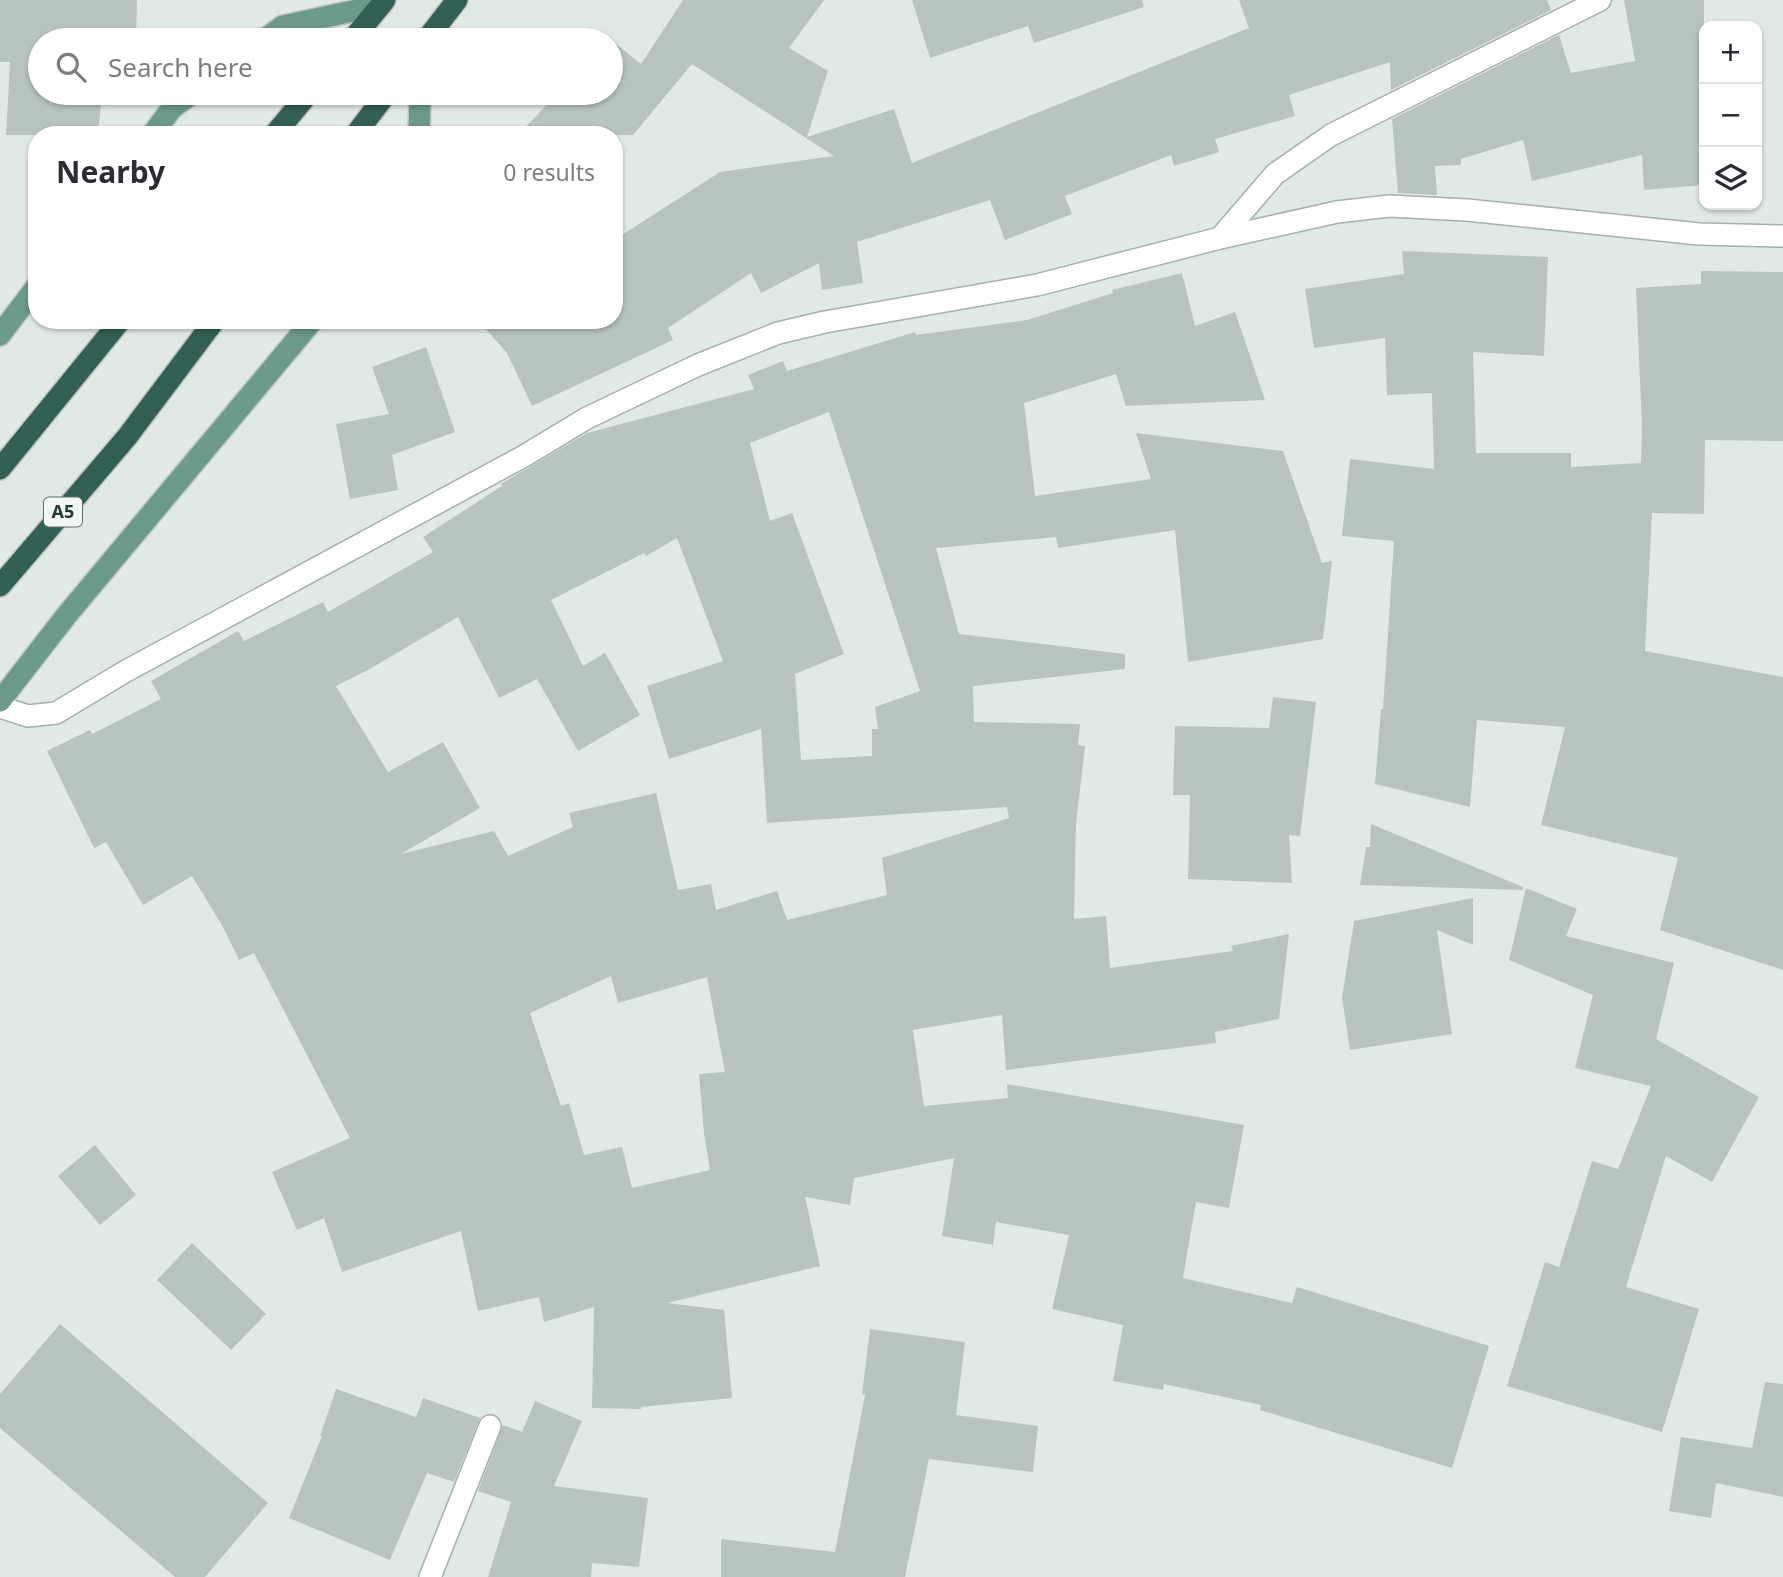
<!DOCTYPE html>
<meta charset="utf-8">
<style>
:root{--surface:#fff;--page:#f2f2f3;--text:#2b2b33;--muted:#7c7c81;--line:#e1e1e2}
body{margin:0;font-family:"Noto Sans",sans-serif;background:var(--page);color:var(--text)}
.controls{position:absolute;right:21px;top:21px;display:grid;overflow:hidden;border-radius:14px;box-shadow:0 2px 5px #0004}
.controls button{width:63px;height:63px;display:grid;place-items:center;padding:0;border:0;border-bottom:2px solid var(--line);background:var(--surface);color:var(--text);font:35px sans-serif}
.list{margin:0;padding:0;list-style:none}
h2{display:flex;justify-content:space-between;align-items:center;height:91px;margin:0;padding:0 28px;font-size:30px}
h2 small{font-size:23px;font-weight:400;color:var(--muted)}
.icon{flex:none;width:38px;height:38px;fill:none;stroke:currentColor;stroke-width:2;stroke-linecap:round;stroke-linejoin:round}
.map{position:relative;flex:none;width:1783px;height:1577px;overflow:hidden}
.search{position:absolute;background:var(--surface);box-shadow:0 2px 5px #0004;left:28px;top:28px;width:595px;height:77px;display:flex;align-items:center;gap:18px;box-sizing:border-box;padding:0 24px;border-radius:38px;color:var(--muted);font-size:26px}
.panel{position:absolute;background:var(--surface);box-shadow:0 2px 5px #0004;left:28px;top:126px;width:595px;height:203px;border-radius:28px}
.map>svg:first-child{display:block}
</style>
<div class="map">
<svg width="1783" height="1577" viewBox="0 0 1783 1577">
<rect width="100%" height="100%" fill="#e1e9e5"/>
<g fill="#b7c4be" fill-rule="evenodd">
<path d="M0,0H137L136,40H40V93H102L98,135H6L10,62H0Z"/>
<path d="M683,0H824L789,48L828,71L807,137L894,109L912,163L1249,28L1239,0H1547L1551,10L1391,90L1390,62L1289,95L1295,116L1215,139L1219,152L1174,166L1171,155L1065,196L1072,214L1005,240L990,200L857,242L863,283L822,290L819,263L761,293L751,273L668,328L673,340L532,406L507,353L478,320H614V240L720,172L834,156L692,64L633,135H518L558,93H611V40H607L609,38L641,64Z"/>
<path d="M912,0H1142L1144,7L1034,43L1028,26L930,58Z"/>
<path d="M1624,0H1704V185L1644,190L1642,155L1532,181L1523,140L1461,159V165L1435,166L1437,195L1398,193L1392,119L1559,35L1571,73L1635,61Z"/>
<path d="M1402,251L1548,257L1544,356L1473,352L1476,453H1571V467L1641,463L1642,426L1636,288L1701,284V271L1783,272V441L1705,440L1704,514L1652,513L1645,651L1783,677V970L1660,930L1678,858L1541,825L1565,727L1477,720L1470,807L1375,784L1381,709H1383L1394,541L1342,536L1350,459L1434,469L1432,393L1387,395L1385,338L1314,348L1305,289L1404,274Z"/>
<path d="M1182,273L1195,326L1235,312L1265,400L1126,406L1116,374L1024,403L1035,496L1151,479L1136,433L1283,451L1322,563L1332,561L1323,639L1188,662L1175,530L1058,548L1056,537L936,548L959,634L1125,654V669L973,686L974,722L1080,724L1078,745L1085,746L1076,824L1074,919L1106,916L1110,968L1233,951L1231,946L1289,934L1279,1019L1215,1032L1216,1043L1006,1070L1002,1015L913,1030L924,1106L1008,1098L1007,1084L1244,1125L1229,1208L1196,1202L1183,1278L1292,1303L1297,1287L1489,1346L1452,1468L1260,1410L1261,1405L1164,1384L1163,1390L1113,1381L1123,1325L1052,1309L1069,1235L996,1222L993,1245L942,1236L954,1158L854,1178L850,1205L805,1197L820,1266L667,1303L724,1310L732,1398L641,1407V1409L592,1408L594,1307L544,1322L539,1297L478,1311L461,1231L342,1272L324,1218L297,1230L272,1172L350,1138L254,953L239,960L223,927L192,876L143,905L106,842L94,848L47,751L90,730L92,734L161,699L151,681L238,631L244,641L323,602L328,612L433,552L423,537L502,486L501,484L587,433L754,389L748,375L783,361L787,371L915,332L916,335L1027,320L1113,293L1112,290ZM829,412L920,691L875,707L878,729H872V756L801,760L795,674L844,654L792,513L770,521L750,443ZM677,538L723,661L647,686L669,759L761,729L767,823L1007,807L1009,818L882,858L887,895L787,920L777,891L716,910L711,884L678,890L656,793L569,813L573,827L508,856L494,831L401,854L480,808L443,742L388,772L336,686L368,670L458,617L499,698L537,679L578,751L640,715L605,653L583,666L551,600L644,553L646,556ZM611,976L618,1003L707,977L725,1072L699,1074L704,1133L710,1170L632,1188L622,1147L584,1155L569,1103L561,1106L530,1013Z"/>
<path d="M426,347L455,432L392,455L398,490L350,499L336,424L389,414L372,367Z"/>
<path d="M1273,697L1316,702L1300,836L1289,835L1292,883L1188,879L1190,795H1173L1175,726L1269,728Z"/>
<path d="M1371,824L1523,887V890L1360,885L1366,847H1370Z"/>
<path d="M1526,888L1577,909L1566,936L1674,963L1656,1039L1759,1097L1712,1182L1666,1156L1626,1287L1699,1309L1662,1432L1507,1386L1545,1262L1559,1267L1592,1161L1618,1169L1651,1086L1575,1068L1593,995L1509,960Z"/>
<path d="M1473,898V945L1437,930L1452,1034L1350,1050L1342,998L1354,921Z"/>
<path d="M95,1145L136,1195L100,1225L58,1176Z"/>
<path d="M192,1243L266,1314L231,1350L157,1280Z"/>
<path d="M60,1324L268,1503L205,1577H175L0,1428V1394Z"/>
<path d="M870,1329L965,1342L956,1415L1038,1426L1033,1472L929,1459L905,1577H721V1539L835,1552L865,1395L862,1394Z"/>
<path d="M1765,1382L1783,1384V1497L1716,1483L1711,1518L1669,1511L1681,1437L1752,1448Z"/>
<path d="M336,1389L416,1417L423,1398L480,1418L454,1482L427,1473L390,1560L289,1518L322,1436H320Z"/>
<path d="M535,1401L582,1421L554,1486L648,1498L639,1567L592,1563L591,1577H488L511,1502L478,1491L503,1425L522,1432Z"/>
</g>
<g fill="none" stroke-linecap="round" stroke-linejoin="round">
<g stroke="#a4b0ab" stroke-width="24">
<g id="minor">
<path d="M1220,238L1275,174L1331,135L1600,0"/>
<path d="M0,707L28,716L56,713L126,671L524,456L587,418L698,365L778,333L825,322L1037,285L1220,238L1337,212L1389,206L1467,210L1699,234L1783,236"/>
<path d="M430,1577L490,1426"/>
</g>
</g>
<g stroke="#bdc3c1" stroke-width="24">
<g id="major">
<path d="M264,40L283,26L381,5"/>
<path d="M152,135L172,108L193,93"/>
<path d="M419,135L420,93"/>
<path d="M0,335L37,286"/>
<path d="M0,701L66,616L313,320"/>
</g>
</g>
<g stroke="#bdc3c1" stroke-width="24">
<g id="highway">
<path d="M352,40L385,0"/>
<path d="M426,40L457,0"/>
<path d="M274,135L309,93"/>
<path d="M355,135L387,93"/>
<path d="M0,469L121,320"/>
<path d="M0,586L127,437L215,320"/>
</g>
</g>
<use href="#minor" stroke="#fff" stroke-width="21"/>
<use href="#major" stroke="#6b998a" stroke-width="21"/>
<use href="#highway" stroke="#336054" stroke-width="21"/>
</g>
<g text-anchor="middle" stroke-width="6" stroke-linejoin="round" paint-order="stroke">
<rect fill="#f1f6f3" stroke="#61716b" stroke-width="2" x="44" y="497.5" width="38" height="29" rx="5"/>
<g font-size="18" font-weight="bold" fill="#233831">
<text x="63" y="518">A5</text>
</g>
</g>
</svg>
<div class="controls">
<button>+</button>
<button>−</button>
<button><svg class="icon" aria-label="layers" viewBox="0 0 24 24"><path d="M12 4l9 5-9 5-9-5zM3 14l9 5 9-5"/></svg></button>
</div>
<div class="search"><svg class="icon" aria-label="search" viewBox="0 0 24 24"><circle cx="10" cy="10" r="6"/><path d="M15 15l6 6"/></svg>Search here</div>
<section class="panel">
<h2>Nearby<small>0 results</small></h2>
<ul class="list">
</ul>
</section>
</div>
